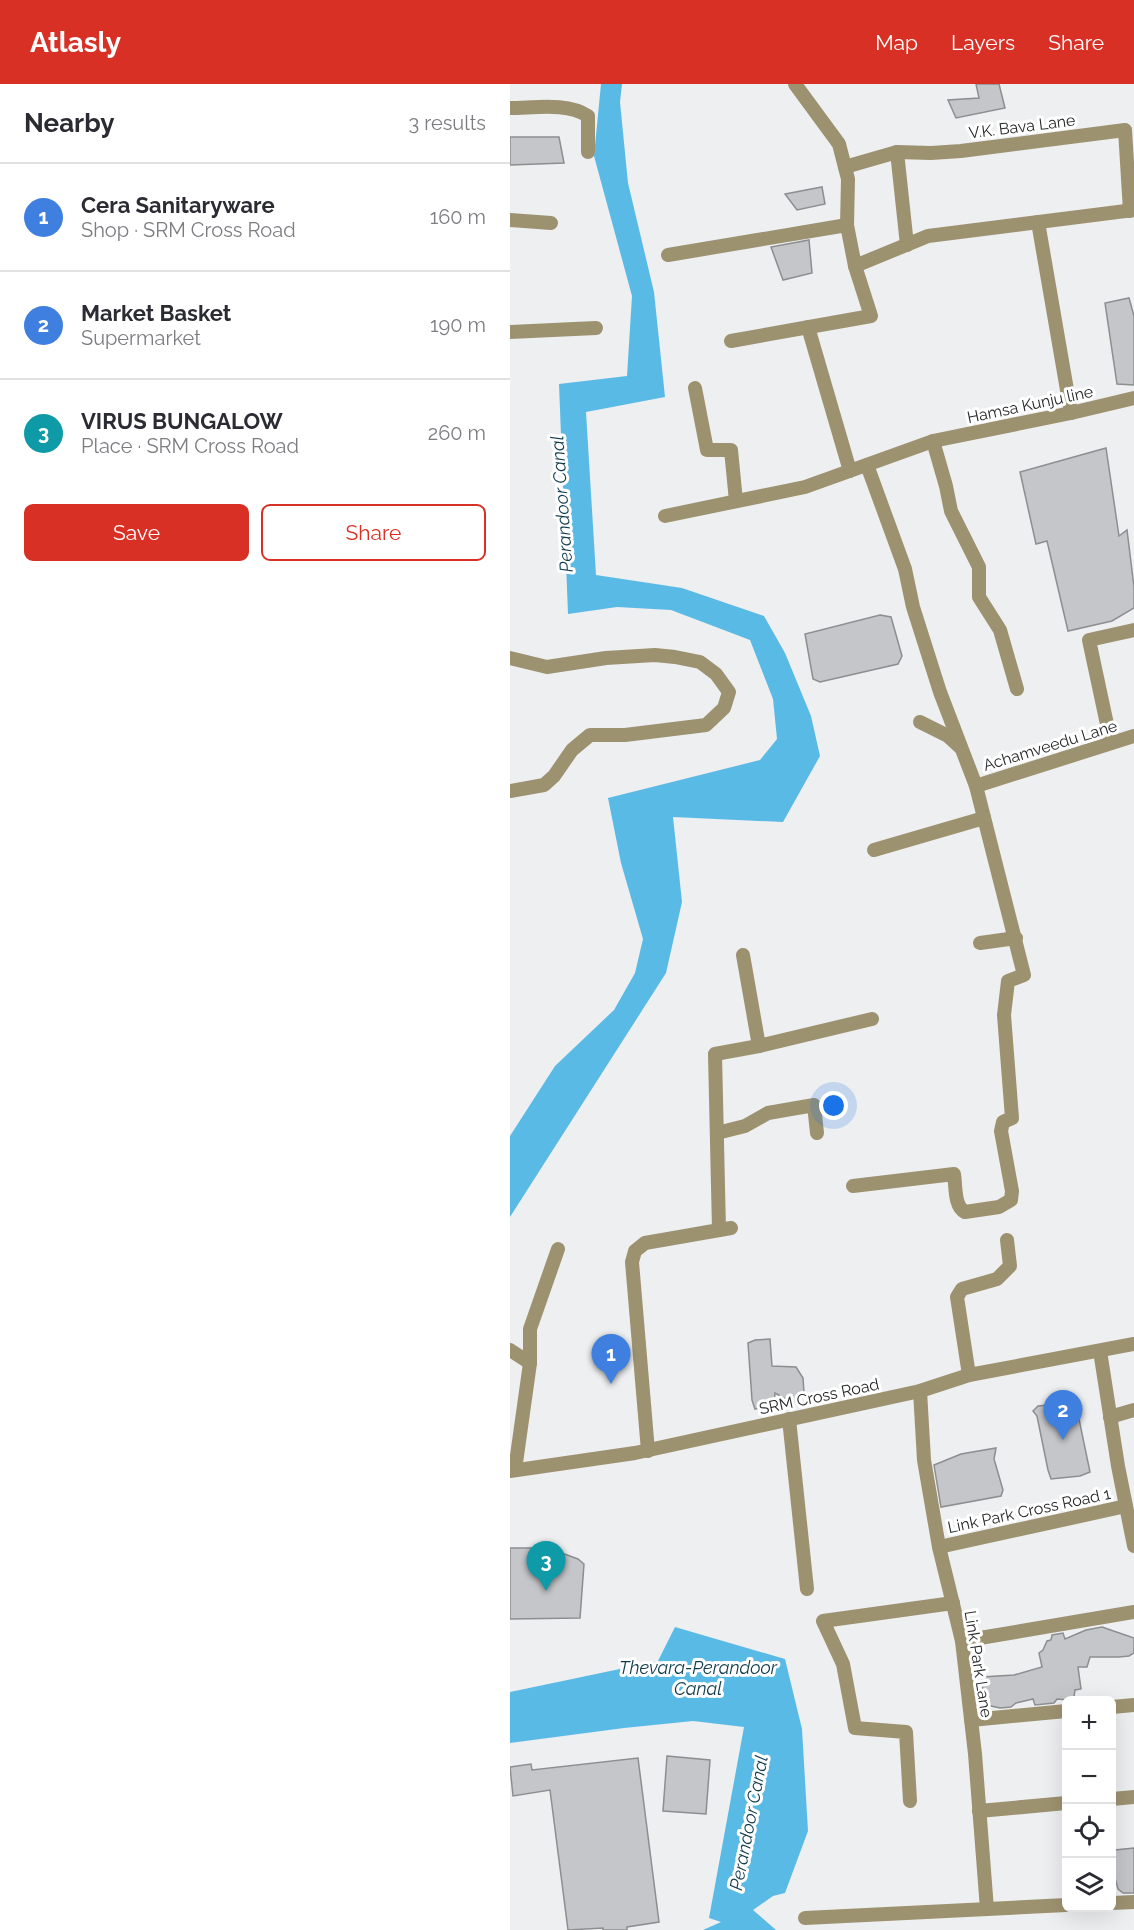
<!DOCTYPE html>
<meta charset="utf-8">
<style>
:root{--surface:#fff;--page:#f2f2f3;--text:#2b2b33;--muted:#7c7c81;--line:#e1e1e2;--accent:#d93025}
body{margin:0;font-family:Raleway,sans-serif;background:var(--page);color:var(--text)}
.controls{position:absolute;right:18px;bottom:18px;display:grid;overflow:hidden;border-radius:9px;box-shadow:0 6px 24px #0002}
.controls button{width:54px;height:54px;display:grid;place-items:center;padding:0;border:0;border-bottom:2px solid var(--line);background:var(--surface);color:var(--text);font:30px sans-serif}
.you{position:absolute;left:324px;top:1022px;width:21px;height:21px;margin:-15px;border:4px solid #fff;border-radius:50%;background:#1a73e8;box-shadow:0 0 0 9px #1a73e833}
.badge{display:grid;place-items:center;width:39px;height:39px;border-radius:50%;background:var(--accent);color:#fff;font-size:20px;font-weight:700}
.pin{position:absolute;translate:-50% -50px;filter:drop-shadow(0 2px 3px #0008)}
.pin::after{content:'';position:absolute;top:32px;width:21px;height:18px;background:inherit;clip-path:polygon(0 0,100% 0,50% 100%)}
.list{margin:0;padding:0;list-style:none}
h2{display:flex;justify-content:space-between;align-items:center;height:78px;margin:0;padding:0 24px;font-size:26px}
h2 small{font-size:20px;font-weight:400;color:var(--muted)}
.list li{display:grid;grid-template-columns:39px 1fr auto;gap:18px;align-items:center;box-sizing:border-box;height:108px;padding:0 24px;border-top:2px solid var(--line)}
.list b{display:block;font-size:22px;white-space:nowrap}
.list p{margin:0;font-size:20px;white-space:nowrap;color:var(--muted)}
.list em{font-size:20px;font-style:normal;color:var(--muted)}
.actions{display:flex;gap:12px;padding:18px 24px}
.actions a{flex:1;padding:14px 0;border:2px solid var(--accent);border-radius:9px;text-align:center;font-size:21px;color:var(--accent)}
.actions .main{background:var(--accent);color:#fff}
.icon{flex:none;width:33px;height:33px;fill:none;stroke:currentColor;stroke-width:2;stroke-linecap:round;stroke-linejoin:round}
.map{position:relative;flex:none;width:624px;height:1846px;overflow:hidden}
header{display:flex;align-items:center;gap:36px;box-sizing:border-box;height:84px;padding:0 30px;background:var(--accent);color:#fff}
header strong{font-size:28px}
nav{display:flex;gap:33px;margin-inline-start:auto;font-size:21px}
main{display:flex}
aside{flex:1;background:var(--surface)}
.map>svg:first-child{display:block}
</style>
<header>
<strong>Atlasly</strong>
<nav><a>Map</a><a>Layers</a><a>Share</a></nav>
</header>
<main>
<aside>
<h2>Nearby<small>3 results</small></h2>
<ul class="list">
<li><span class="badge" style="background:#3f7fe0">1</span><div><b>Cera Sanitaryware</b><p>Shop · SRM Cross Road</p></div><em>160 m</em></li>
<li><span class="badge" style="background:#3f7fe0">2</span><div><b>Market Basket</b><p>Supermarket</p></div><em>190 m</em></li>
<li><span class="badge" style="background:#0f9aa8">3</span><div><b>VIRUS BUNGALOW</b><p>Place · SRM Cross Road</p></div><em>260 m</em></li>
</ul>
<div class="actions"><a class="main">Save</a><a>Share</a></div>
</aside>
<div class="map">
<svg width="624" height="1846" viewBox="0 0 624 1846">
<rect width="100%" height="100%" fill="#eeeff1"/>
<g fill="#5abae6">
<path d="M91,0H112L110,18L118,99L144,208L155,313L76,328L86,491L172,504L254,532L275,569L301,632L310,672L273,738L163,733L172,818L156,889L0,1133V1052L45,982L104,926L125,889L133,855L111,779L98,714L250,676L267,655L263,615L240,556L161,526L107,523L58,530L49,300L117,292L122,212L84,72Z"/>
<path d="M165,1543L275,1575L292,1645L298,1747L275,1809L263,1812L243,1826L266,1846H193L211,1838L199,1834L234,1643L183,1637L114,1644L0,1659V1608L148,1577Z"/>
</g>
<g fill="#c5c6c9" stroke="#8d8e90" stroke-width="1.5">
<path d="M466,0H489L495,24L446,34L438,16L469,14Z"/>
<path d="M0,53H49L54,79L0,81Z"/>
<path d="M312,103L315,120L287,126L275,110Z"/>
<path d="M299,156L302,189L273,196L261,163Z"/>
<path d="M619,214L624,232V301L607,300L595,219Z"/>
<path d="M596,364L609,452L617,446L624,503V524L602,537L558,547L537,457L526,460L510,388Z"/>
<path d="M370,531L381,533L392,572L388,580L310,598L303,595L295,550Z"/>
<path d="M260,1255L262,1282L286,1283L293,1294L294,1309L283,1319L265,1309L264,1320L245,1325L242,1316L238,1259L245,1256Z"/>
<path d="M539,1321L569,1335L580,1388L570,1392L541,1395L538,1386L527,1332L523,1327L528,1322Z"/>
<path d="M486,1364L484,1375L493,1406L491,1412L431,1423L424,1381L451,1370Z"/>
<path d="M0,1464H26L28,1470L49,1468L68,1475L74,1480L70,1534L0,1535Z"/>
<path d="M592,1543L624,1554V1569L619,1572L609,1573H580L577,1583H568L571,1605L565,1606L564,1613L559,1616L547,1615L544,1619L525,1621L523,1615L506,1619L501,1623L490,1624L481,1622L473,1608L472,1593L504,1591L532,1583L529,1569L533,1566L537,1557L541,1556L542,1551L553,1549L555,1555L576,1546Z"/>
<path d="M157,1672L200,1676L196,1730L153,1727Z"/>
<path d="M128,1674L149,1838L117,1843V1846H93V1844L58,1846L40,1706L3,1712L0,1683L21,1680L22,1686Z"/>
<path d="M624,1764V1809H613L608,1805L605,1794V1766Z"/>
</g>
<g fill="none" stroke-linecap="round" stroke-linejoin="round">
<g stroke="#9d9270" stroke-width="14">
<path d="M0,24C24,24 57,18 78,32V68"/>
<path d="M387,68L397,161"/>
<path d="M335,83L387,68L421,69L451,67L615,46L620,127"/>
<path d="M0,136L41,139"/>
<path d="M528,138L561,329"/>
<path d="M158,171L337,141"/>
<path d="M345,182L418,152L624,126"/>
<path d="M298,243L340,387"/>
<path d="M0,248L86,244"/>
<path d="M221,257L361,232L345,182L337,141L338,95L329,60L285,0"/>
<path d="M185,304L197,366H221L226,417"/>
<path d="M423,357L436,402L441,427L469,483V513L490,546L507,605"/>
<path d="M155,432L295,403L423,357L561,329L624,314"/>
<path d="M0,574L37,583L96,574L145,571L165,573L190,578L206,590L219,608L214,624L196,641L115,651H80L62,666L44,692L34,701L0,707"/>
<path d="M410,638L438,652L450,663"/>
<path d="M601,659L579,556L624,546"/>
<path d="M466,702L624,652"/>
<path d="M364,766L474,734"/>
<path d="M470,859L506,854"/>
<path d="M233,871L249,962"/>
<path d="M207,1049L235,1042L258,1029L304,1021L307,1049"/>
<path d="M343,1102L444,1090C446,1103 444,1122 455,1128L489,1123L501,1116L502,1107L491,1047L493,1038L502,1034L494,931L498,897L514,891L466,702L430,608L403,523L395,485L357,381"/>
<path d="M209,1146L205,970L249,962L362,935"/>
<path d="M0,1266L20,1279"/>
<path d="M590,1267L608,1382L624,1462"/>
<path d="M459,1291L447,1213L452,1205L487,1195L500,1182L497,1156"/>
<path d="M410,1307L414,1376L429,1463L452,1557L465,1670L477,1825"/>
<path d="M600,1333L624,1326"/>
<path d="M279,1335L297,1505"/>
<path d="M138,1367L122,1178L125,1167L135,1159L221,1144"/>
<path d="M5,1386L20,1279V1245L48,1165"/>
<path d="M0,1387L125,1369L410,1307L459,1291L624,1260"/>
<path d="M429,1463L616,1422"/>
<path d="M452,1557L624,1528"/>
<path d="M602,1623L624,1621"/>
<path d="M461,1636L556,1627"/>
<path d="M602,1715L624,1713"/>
<path d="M400,1717L396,1648L345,1644L333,1580L313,1537L443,1519"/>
<path d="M469,1727L556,1719"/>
<path d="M602,1819L624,1818"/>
<path d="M295,1834L556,1821"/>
</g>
</g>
<g text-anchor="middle" stroke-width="6" stroke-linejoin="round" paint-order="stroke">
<g font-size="16" fill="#272829" stroke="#fff">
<text transform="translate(512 42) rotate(-7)" y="6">V.K. Bava Lane</text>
<text transform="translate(520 320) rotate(-12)" y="6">Hamsa Kunju line</text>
<text transform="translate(540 661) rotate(-17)" y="6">Achamveedu Lane</text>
<text transform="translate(309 1312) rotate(-12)" y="6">SRM Cross Road</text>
<text transform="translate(519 1426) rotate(-12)" y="6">Link Park Cross Road 1</text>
<text transform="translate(469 1580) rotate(81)" y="6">Link Park Lane</text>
</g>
<g font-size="18" font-style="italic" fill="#103b4d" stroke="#fff">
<text transform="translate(52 420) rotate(-94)" y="6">Perandoor Canal</text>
<text x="188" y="1590">Thevara-Perandoor<tspan x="188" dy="21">Canal</tspan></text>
<text transform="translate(239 1739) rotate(-79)" y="6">Perandoor Canal</text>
</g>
</g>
</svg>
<div class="controls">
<button>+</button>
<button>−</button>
<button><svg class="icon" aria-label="locate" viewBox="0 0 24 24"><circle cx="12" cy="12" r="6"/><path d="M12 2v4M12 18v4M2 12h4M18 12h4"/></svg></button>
<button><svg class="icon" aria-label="layers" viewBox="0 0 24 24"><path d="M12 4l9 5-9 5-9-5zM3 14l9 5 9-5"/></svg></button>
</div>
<div class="you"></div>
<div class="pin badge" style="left:101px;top:1300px;background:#3f7fe0">1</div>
<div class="pin badge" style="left:553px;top:1356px;background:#3f7fe0">2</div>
<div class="pin badge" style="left:36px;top:1507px;background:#0f9aa8">3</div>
</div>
</main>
